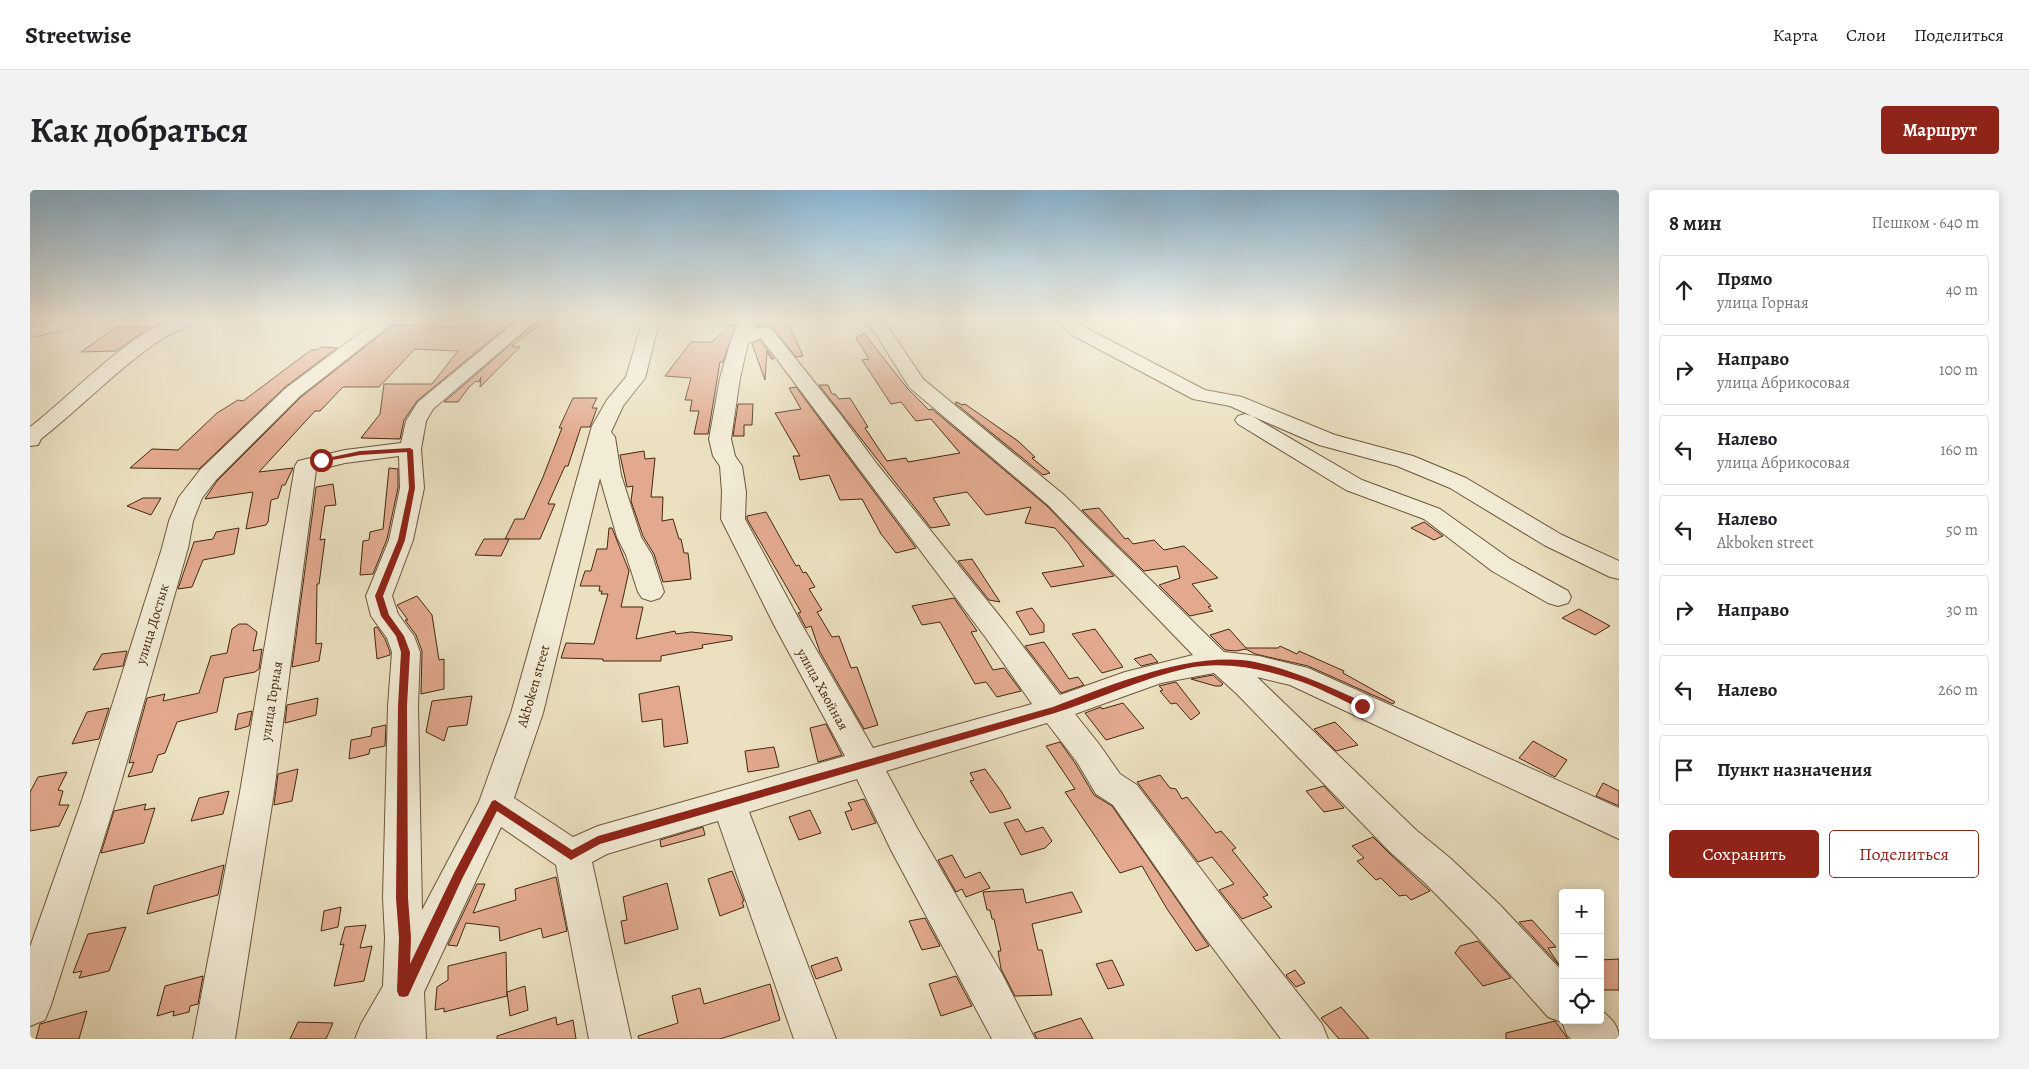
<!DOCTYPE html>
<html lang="ru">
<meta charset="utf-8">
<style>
:root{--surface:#fff;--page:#f2f2f2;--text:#202124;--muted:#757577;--line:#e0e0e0;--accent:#8f2418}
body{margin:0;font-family:Alegreya,serif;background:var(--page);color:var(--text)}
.controls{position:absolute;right:15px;bottom:15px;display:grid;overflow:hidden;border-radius:5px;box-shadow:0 2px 12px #0003}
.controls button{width:45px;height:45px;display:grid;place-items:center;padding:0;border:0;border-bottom:1px solid var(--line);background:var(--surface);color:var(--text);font:25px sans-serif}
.stop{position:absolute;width:15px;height:15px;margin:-11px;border:4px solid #8f2418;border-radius:50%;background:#fff}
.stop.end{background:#8f2418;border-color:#fff;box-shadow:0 1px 5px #0008}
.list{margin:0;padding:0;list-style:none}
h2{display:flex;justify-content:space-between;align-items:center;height:65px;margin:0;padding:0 20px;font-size:21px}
h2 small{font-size:16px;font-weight:400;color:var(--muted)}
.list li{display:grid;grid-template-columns:32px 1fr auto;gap:15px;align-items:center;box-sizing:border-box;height:70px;margin:0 10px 10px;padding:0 10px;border:1px solid var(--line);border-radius:5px}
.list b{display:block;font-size:19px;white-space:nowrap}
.list p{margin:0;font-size:16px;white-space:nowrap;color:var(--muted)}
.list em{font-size:16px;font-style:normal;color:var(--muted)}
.actions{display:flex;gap:10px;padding:15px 20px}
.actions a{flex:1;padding:11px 0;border:1px solid var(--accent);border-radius:5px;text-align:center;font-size:18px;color:var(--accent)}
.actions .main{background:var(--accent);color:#fff}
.icon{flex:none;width:28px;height:28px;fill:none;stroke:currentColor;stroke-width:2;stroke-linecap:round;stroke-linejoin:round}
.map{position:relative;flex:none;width:1589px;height:849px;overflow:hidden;border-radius:5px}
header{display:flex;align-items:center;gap:30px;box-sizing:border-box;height:70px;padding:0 25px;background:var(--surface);border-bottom:1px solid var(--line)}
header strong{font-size:24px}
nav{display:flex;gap:28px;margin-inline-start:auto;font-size:18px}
.intro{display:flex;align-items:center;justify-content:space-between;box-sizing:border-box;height:120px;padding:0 30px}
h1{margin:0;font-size:35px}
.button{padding:12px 22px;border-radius:5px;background:var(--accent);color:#fff;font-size:18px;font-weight:700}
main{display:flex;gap:30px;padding:0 30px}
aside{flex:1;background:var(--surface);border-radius:5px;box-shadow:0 2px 12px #0003}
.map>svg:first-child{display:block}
</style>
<header>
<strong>Streetwise</strong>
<nav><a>Карта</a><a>Слои</a><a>Поделиться</a></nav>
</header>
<div class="intro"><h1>Как добраться</h1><a class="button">Маршрут</a></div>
<main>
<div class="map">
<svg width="1589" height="849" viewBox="0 0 1589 849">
<rect width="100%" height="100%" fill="#ebe0c0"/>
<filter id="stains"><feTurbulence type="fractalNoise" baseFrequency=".004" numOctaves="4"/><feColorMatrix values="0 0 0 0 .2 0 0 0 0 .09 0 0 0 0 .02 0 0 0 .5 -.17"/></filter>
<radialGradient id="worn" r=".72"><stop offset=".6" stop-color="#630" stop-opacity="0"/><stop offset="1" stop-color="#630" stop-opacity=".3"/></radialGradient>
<g fill="#e2a98e" stroke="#43280e">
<path d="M443,129H486L387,211L374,230L370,249L331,248L350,224L354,194H402L428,161L385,159L349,197H313L290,221H285L229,282L263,278L255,295H252L248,308L241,310L238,332L236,335L216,339L223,302L175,309L187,291L271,207L363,135L425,137L430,131Z"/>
<path d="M510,129H517L482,156L490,157L450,197L451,187L449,192L446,191L439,197L428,212H414Z"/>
<path d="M730,129H753L756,137L760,136L773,166L766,167L742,137L735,135L726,137L727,134L731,133Z"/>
<path d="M700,135H706L693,172H690L678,244H664L669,221H660L662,210H655L661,188L635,186L661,152H682Z"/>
<path d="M86,137H120L86,161L51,162Z"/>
<path d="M834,143L877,198L899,220L902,219L1017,316L1084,386L1021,397L1012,383L1054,376L1039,354L1025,338L995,333L1001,317L956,325L937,302L903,308L920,335L901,338L789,195H798L802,204H805L809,209L820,208L838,237L835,238L857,271L876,268L878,272L930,263L901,229L886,231L871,212L861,214L832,170L839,169L826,148Z"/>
<path d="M730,150L744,169H741L737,161L735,190L722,154Z"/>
<path d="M291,157L307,158L255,197L169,279L100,278L122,259L148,260L187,223L208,210L213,211L281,160H288Z"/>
<path d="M766,197L886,358L866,363L851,344L832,309L810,310L799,285L770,290L763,266H770L745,223L771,219L759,198Z"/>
<path d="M543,208H567L562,218H567L560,237H551L538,276H535L518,314H525L510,349H475L485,329H494L513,287L532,238H529Z"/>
<path d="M927,212L932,215L935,214L988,251L1005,267L1002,268L1020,283L1013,285L925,213Z"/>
<path d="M708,214H723L722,235H714V246H703Z"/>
<path d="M614,261L615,269L625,268L621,307H633L632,331L643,329L649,349H651L654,363H658L661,389L633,392L624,364L613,346L601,311L603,296L597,297L590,265Z"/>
<path d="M359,278L368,279V298L357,349L343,384L330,385L333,351L339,350L340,342L353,339Z"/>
<path d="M303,294L306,315L295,316L290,350L295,349L289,394H287L286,454L292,453L289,471L262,477L286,297Z"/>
<path d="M113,308H131L121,325L97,316Z"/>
<path d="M1069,318L1095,349L1098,348L1103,354L1124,350L1134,360L1154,356L1188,388L1162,394L1181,416L1178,417L1183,421L1160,426L1129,395L1150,388L1147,376L1114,381L1052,320Z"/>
<path d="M736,322L766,376L769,375L773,383L776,382L785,397L779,399L792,420L787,422L802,447L809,446L821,478L827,477L848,535L834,539L790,462L781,436L776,438L768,423L771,422L717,329V326Z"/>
<path d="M1394,332L1413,346L1404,350L1381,338Z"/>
<path d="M209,338L204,364L173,370L162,397L148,399L164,352L183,349L186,342Z"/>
<path d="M579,338H582L599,381L591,417H613L606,449L645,441L646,444L661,442L702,446V450L672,455L673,458L631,466V471H573V469L531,468L536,453L564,454L578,404H571L572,401H569L570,396H550L555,381H561L567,359H577Z"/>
<path d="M454,349H479L471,366L445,365Z"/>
<path d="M942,369L970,412L959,410L928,371Z"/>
<path d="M387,406L402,425L409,470L414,469V499L391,504L392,461L386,445L375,430H378L367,415Z"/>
<path d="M924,408L947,441L941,442L963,480L974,478L991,501L967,507L956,492L945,494L910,432L892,435L882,416Z"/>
<path d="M1002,418L1014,434V442L1000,445L986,422Z"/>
<path d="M1549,419L1580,436L1565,445L1532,428Z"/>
<path d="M209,434H217L227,442L223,461L232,459L229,479L225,482L194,488L187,522L147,532L135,563L128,565L122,582L98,587L104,572L99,573L117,508L135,504L133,511L169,503L181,466L197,463L202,439Z"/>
<path d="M347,437L355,449L360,462V465L347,469L344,438Z"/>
<path d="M1065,439L1093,477L1072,483L1042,444Z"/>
<path d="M1199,439L1216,458H1248L1250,456L1267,464L1269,461L1314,481L1313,483L1365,512L1363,514L1278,476L1225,464L1216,459L1206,461L1195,460L1180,445Z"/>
<path d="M1014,452L1039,489L1048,487L1054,495L1031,503L995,456Z"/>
<path d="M97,461L93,476L63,480L72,464Z"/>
<path d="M1121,464L1128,472L1111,476L1104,469Z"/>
<path d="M1183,485L1193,494L1191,496H1185L1161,489Z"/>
<path d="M1146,492L1170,523L1161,530L1146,513L1141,514L1130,501L1133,500L1129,496Z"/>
<path d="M649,496L658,553L634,557L632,529L612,532L609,504Z"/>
<path d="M442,506L437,535L418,537L414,551L396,542L402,511Z"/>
<path d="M288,508L286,525L255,533L257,515Z"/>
<path d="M1093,513L1114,538L1076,550L1055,523L1071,517L1072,519Z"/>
<path d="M79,518L69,549L42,554L57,522Z"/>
<path d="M222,521L219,536L205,540L208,524Z"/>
<path d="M1305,532L1328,555L1306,561L1284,539Z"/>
<path d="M796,534L812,565L788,572L780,538Z"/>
<path d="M356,535L355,556L340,559L339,564L319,569L321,550L341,546L342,538Z"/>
<path d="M1503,551L1537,570L1525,587L1489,568Z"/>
<path d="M1030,552L1045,573L1064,605L1082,616L1179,756L1166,761L1137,719L1112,676L1090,683L1035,602L1045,599L1016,556Z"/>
<path d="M744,557L749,577L718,582L715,561Z"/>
<path d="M268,579L262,611L244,615L248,584Z"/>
<path d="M955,579L971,601L981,618L960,623L940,591L944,590L940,583Z"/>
<path d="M37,582L28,600L33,601L29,615H39L29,636L0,641V602L8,587Z"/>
<path d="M1130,585L1140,598L1146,599L1152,609L1157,607L1186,643L1191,641L1206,658L1202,660L1238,705L1233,707L1242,717L1212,729L1189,700L1204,694L1182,667L1168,672L1107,592Z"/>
<path d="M1573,593L1589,601V616L1566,606Z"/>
<path d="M1294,596L1314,618L1294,622L1276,601Z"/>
<path d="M199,601L193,624L161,631L169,608Z"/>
<path d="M834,609L846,633L822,640L815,622L822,620L818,613Z"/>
<path d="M116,614L114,620L125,618L114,653L71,663L84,621Z"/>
<path d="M780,620L791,643L769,650L759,627Z"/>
<path d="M988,629L996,642L1013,637L1022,651L1015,658L991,665L974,633Z"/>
<path d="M673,637L675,645L631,657L630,650Z"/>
<path d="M1343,647L1359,663L1400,701L1381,710L1376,705L1369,706L1351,688L1346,690L1327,671L1334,668L1322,656Z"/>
<path d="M922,665L935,688L950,682L960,698L936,707L932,699L926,702L908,670Z"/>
<path d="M194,675L188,705L117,724L124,696Z"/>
<path d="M702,681L714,711L712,712L714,717L690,726L678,689Z"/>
<path d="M526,687L537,741L513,748L511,738L470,751L469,737L436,733L427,756L418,755L447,694H455L443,723L486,710L485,699Z"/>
<path d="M637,693L648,739L595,754L591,731L597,730L593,707Z"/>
<path d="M993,699L996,713L1042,702L1052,722L1002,734L1008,760H1012L1022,805L985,806L971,779L968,761H971L964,729H962L960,720H957L953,702Z"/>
<path d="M311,717L308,737L291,741L294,721Z"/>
<path d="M895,728L910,756L892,760L879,731Z"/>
<path d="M1502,730L1526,757L1518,758L1530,776L1489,732Z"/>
<path d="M336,735L330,758L342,756L334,791L304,796L314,754L310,755L315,737Z"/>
<path d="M96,737L79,781L49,788L52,781L43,783L58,744Z"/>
<path d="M1448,751L1481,788L1453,796L1425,763L1430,756Z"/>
<path d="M476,762L477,806L414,822V818L405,820L407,797L418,790V776Z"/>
<path d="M807,767L812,780L786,789L781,776Z"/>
<path d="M1589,769V800H1570V770Z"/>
<path d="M1082,770L1094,795L1078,799L1066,774Z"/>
<path d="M1265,780L1275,793L1266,797L1256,785Z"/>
<path d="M173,786L168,814L160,816L159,822L143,826L144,821L127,826L135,796Z"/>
<path d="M926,786L942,816L911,826L899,794Z"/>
<path d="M740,794L750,830L690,849H609L608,846L648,833L642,806L670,798L674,814Z"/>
<path d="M495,796L498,820L480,826L477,802Z"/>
<path d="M1311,817L1339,849H1309L1291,828Z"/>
<path d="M57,821L49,849H6L10,834Z"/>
<path d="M526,827L527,835L543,830L546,849H467V846Z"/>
<path d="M1051,828L1063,849H1007L1004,843Z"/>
<path d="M1525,831L1538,849H1476V843Z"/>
<path d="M268,832L303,833L296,849H260Z"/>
</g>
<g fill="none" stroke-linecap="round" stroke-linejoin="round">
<g stroke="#6d563a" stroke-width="2">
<g id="minor">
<path d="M33,129H50L44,138L6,146L0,145V137Z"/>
<path d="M143,129H168C164,136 144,141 135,147C90,176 53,216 11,249L8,255L0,256V237C42,205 95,146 143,129Z"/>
<path d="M349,129H368L270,206L186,290L172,308L163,331L158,358L86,610L21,815L15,830L0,836V757L52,610L132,358L139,331L149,307L170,280L256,198Z"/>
<path d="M489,129H508L403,219L396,231L391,259L394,298L383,350L362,406L368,424L384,446L390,462L388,516L392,720L449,612L481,523L562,236L577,210L596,187L613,129H630L615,188L593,216L581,242L585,247L591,285L611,347L622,365L634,402L630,408L621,411L612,408L608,402L596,365L587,347L570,288L513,523L484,608L543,647L568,636L815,566L744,435L691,329L692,302L690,276L683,266L679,249L690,188L701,150L710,130H722L725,134L723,139L735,137L741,138L810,224L847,274L976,434L1030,505L1095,482L1163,465L1018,315L879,197L848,147L833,129H851L861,141L893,189L1034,305L1194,462L1229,466L1278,478L1589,618V649L1260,495L1227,487L1386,640L1420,668L1469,714L1533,782V830H1570V819C1580,828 1589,834 1589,849H1541L1537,845L1532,832L1518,827L1441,740L1394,692L1360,662L1207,504L1184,483L1131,493L1045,524L1069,554L1090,584L1107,595L1196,712L1292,834L1298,849H1251L1168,738L1083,615L1066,604L1047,572L1017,533L856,581L887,638L972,784L1005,849H962L861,660L827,589L719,622L806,849H764L688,631L577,664L562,672L601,849H559L526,675L471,637L394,802L396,849H325L331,834L353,796L355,748L353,708L358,516L362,462L357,448L341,426L336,406L359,350L370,298L369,266L315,273L286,280L244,602L205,849H163L210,602L265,276L268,271L315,260L371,253L376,231L388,212ZM731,148L956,448L1002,514L843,558L772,435L715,329L716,302L712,276L705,266L701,249L710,188L718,153Z"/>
<path d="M1025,129H1044L1054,137L1175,200L1212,207L1305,245L1383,266L1436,288L1532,345L1589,371V389L1580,387L1514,355L1420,298L1367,276L1289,255L1222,226L1332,290L1410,319L1480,369L1538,401L1541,407L1538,413L1528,416L1518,413L1462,381L1394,329L1316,300L1208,234L1205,230L1208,226L1215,224L1222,226L1200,216L1163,209L1042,145Z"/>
</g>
</g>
<use href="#minor" fill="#f2ebd6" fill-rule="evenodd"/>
</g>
<linearGradient id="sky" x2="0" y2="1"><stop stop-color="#89b7d6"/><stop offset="0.52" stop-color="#f6f1e3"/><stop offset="1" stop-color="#f6f1e3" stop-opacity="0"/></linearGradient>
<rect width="1589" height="248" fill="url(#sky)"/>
<path fill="#8f2418" d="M380,258L383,260L385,298L375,350L353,406L359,425L374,446L380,462L377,516L378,708L381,748L380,774L424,683L462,611L465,610L542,660L568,646L1023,517C1082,495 1162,460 1225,472C1264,480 1299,497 1336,513L1337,516L1336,518H1329C1308,508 1286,496 1263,489C1230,478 1193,471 1158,478C1113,488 1069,509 1025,523L570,654L541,670L467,621L432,689L378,806L373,807L369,806L367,801L369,748L366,708L368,516L371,462L366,446L351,426L345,406L368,350L379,298L377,262L330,265L291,272L288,270L330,261Z"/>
<g text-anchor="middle" stroke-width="5" stroke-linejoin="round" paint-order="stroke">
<g font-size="14" fill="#43280e" stroke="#f2ebd6">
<text transform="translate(122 434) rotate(-73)" y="5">улица Достык</text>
<text transform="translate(503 496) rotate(-74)" y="5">Akboken street</text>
<text transform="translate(793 499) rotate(61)" y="5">улица Хвойная</text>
<text transform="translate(241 511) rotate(-81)" y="5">улица Горная</text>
</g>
</g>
<rect width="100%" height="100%" filter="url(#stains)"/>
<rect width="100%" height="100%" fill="url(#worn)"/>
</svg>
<div class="controls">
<button>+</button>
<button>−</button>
<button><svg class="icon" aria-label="locate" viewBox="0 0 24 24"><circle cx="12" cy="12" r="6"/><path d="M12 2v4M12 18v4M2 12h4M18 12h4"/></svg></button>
</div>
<div class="stop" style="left:291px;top:270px"></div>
<div class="stop end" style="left:1332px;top:516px"></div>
</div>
<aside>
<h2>8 мин<small>Пешком · 640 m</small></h2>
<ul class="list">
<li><svg class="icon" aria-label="ahead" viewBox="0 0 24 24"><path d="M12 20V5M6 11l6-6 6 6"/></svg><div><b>Прямо</b><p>улица Горная</p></div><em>40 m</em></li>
<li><svg class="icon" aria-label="right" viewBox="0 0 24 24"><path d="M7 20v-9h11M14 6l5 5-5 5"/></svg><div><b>Направо</b><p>улица Абрикосовая</p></div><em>100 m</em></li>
<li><svg class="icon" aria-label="left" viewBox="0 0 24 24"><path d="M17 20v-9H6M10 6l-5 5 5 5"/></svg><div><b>Налево</b><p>улица Абрикосовая</p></div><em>160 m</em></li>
<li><svg class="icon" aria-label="left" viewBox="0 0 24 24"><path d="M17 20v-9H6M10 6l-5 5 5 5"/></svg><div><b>Налево</b><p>Akboken street</p></div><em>50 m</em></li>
<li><svg class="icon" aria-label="right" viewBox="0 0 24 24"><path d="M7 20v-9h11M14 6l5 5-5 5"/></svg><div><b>Направо</b></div><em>30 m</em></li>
<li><svg class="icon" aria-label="left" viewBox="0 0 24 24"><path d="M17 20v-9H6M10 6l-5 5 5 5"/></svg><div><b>Налево</b></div><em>260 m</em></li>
<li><svg class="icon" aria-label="arrive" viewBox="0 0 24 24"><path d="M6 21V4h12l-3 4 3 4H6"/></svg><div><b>Пункт назначения</b></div></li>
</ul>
<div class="actions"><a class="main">Сохранить</a><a>Поделиться</a></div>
</aside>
</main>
